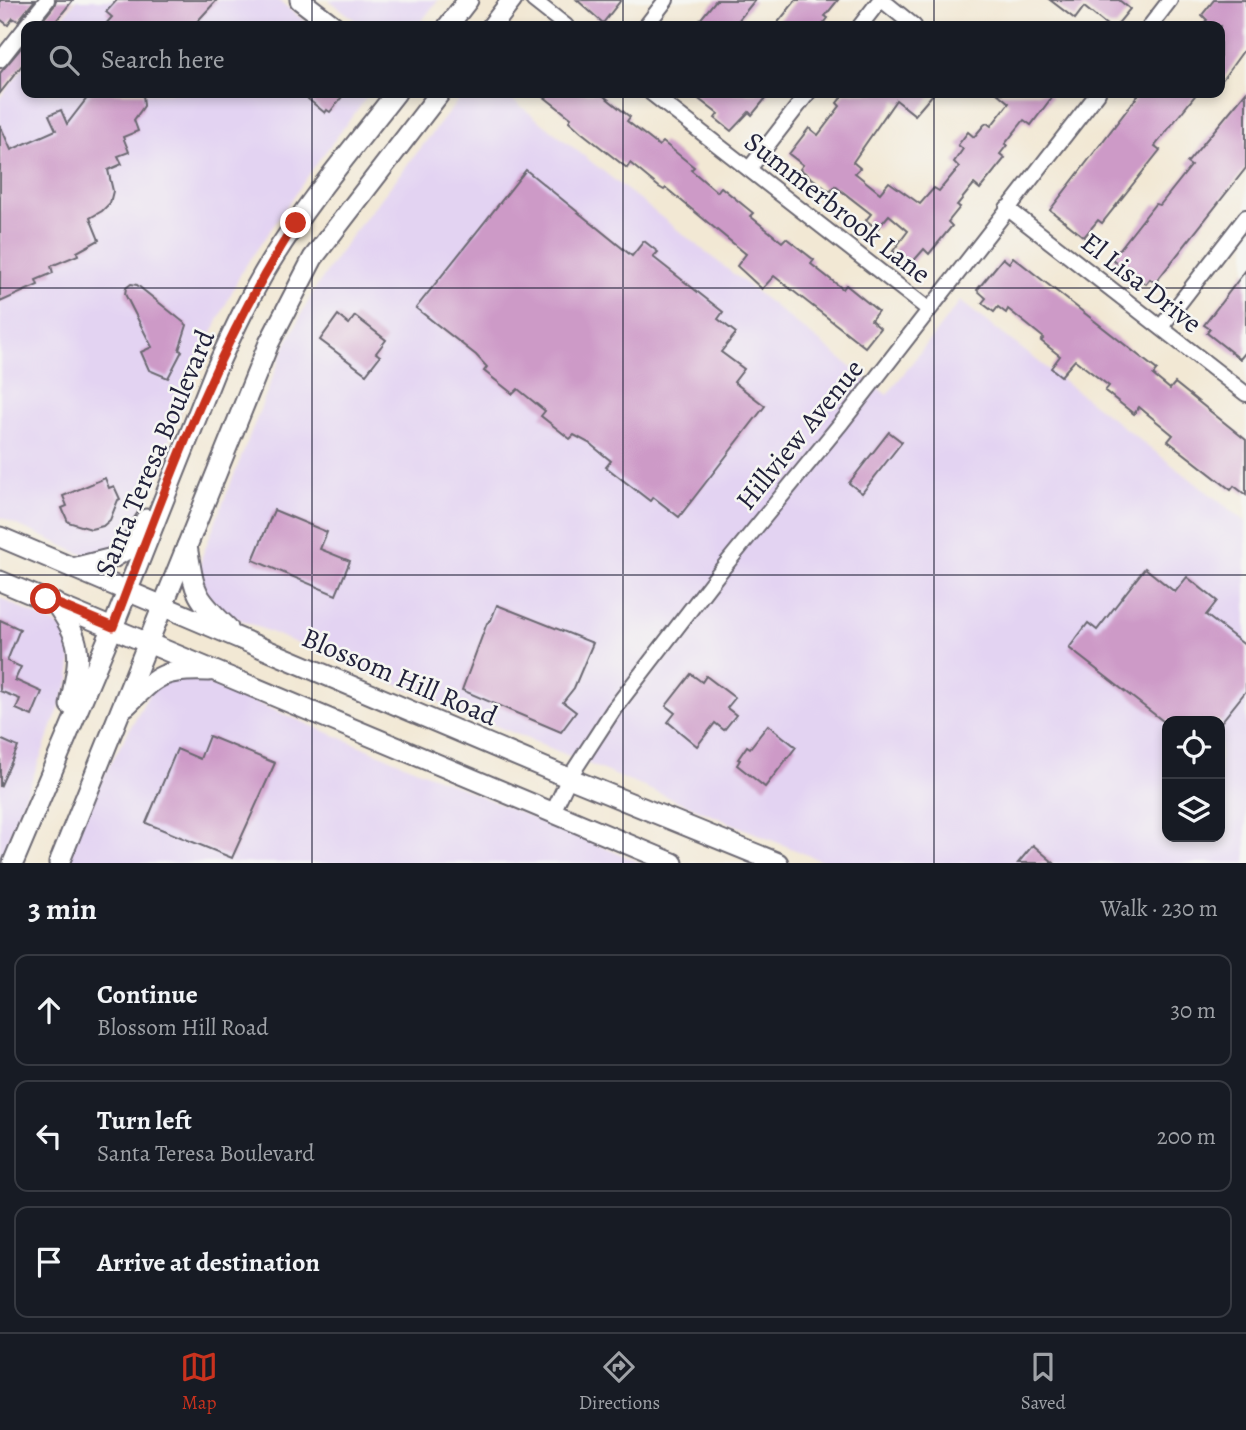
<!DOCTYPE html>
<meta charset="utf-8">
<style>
:root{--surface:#171b24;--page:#242831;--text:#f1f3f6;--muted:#9ea1a6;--line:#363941;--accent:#c8321e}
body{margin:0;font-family:Alegreya,serif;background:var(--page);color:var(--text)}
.controls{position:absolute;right:21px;bottom:21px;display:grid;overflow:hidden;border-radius:14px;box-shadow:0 4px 10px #0003}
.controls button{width:63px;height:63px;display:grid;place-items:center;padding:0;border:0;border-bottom:2px solid var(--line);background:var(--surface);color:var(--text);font:35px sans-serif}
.stop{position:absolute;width:21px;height:21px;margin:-16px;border:5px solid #c8321e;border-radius:50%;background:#fff}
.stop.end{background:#c8321e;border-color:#fff;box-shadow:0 2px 7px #0008}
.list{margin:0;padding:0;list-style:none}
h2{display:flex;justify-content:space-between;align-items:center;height:91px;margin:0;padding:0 28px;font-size:30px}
h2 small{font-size:23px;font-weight:400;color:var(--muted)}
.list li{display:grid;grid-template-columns:46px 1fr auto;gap:21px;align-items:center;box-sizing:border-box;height:112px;margin:0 14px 14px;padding:0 14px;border:2px solid var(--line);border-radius:14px}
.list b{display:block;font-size:26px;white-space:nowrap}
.list p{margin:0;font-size:23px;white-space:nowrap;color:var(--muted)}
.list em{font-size:23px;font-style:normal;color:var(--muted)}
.icon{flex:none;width:38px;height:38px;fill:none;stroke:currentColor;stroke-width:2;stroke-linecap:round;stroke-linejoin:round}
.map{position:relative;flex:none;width:1246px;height:863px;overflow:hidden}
.search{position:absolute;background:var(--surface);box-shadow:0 4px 10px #0003;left:21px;right:21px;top:21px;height:77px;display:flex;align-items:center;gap:18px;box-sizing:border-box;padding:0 24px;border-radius:14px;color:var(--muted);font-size:26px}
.sheet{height:469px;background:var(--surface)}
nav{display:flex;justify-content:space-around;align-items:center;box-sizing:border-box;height:98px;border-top:2px solid var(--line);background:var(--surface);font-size:19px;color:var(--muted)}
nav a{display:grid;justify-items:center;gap:4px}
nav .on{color:var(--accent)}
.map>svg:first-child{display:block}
</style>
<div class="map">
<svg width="1246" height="863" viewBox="0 0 1246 863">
<rect width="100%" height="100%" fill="#f6f6f2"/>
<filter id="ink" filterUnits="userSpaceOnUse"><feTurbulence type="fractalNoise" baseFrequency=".0143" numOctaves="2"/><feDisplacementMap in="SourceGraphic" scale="14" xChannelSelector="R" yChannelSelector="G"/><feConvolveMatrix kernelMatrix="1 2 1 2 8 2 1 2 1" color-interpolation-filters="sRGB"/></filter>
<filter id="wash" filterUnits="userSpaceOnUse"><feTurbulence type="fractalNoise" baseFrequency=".00686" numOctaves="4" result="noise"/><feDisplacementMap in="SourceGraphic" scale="28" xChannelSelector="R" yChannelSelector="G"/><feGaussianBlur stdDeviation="1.57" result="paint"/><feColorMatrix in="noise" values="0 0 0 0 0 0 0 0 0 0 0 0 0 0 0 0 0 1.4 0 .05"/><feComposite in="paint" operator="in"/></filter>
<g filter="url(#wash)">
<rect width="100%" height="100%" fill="#f2e8d4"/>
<g fill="#e3d3f2" fill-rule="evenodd">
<path d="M76,0H278L311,26H56Z"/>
<path d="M329,0H438L418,26H363Z"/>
<path d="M26,64V93H370L319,160L242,271L213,331L132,532L124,544L98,556L79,553L0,517V98Z"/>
<path d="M464,93H504L887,395L960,301L1246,522V863H827L217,610L198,577L202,556L284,349L313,292L349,239ZM1167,721H1220V837H1167Z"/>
<path d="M0,598L65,629L72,641L70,680L0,863Z"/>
<path d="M188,675L231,692L641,863H59L64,848L150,692L159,683Z"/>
</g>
<g id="blocks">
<g fill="#cd9ac7">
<path d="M0,0H35L18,21L13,18L8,25L0,19Z"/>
<path d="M56,0H73L52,26H38L54,6Z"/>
<path d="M117,0H217L193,26H104L112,17L106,12Z"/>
<path d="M577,0H621L603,23Z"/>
<path d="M716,0H755L734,26H695Z"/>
<path d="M796,0H838L825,16L828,18L822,26H775Z"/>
<path d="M1050,0H1119L1130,9L1116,26H1108L1084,7L1075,19Z"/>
<path d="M1214,0H1246V47L1220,83V26H1201L1207,20L1202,15Z"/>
<path d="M26,42V60L0,93V73Z"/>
<path d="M1246,92V168L1155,283L1150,279L1146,284L1112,259L1155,204L1160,205L1191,166L1187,163Z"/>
<path d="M91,93H143L144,106L134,120L138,131L123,137L129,152L118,156L122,164L108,170L113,191L110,203L102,211L90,218L99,240L77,252L78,255L51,266L53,273L36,280L38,285L0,302V125L11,150L56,130L49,115L61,110L67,124Z"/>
<path d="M314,93H345L330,112L327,110L325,113L308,99Z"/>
<path d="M539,93H600L630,117L627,121L659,146L663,142L694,167L691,170L717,192L721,187L753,213L750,216L782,242L786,238L814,260L811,264L843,289L846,285L878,311L871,320L880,328L865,347L774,276L762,289L737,266L746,254L666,188L664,190L659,187L630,163L627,168L581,132L569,121L571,118Z"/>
<path d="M691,93H770L752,115L749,112L731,131L715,118L718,114Z"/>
<path d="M845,93H934L915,115L896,100L853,162L860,168L855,173L880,193L889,182L920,204L934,188L939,191L959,167L954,162L963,149L958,145L968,132L974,137L984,125L987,123L991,126L1009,103L997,93H1046L1052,97L1031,125L1024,120L1005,144L1007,145L1000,154L1005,158L980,189L974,184L957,205L960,207L948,222L952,226L929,254L924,249L911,264L893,251L908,231L889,215L877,229L866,220L871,214L835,186L830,192L800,169L803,165L789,154L809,128L818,135L840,106L837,103Z"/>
<path d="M1140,93H1197L1155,146L1160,150L1102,223L1098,220L1084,237L1050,210Z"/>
<path d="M526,170L632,256L644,241L658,252L653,257L723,312L718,319L736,333L721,352L744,369L734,382L765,406L679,517L653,497L650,501L606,467L611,461L589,443L574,435L570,439L541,416L545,411L518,389L513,394L484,371L487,367L476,355L416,308Z"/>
<path d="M1013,257L1157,370L1153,375L1170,389L1175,383L1246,440V495L1234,486L1231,490L1168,441L1173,435L1139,407L1134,414L1105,391L1109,386L1075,360L1061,376L1051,368L1060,356L1041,341L1044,338L1008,309L1006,313L998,307L994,312L982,303L986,298L977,290L1003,258L1009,263Z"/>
<path d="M1246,270V352L1240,359L1207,333L1210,329L1204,325Z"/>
<path d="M131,284L137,285L187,325L179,350L182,351L168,378L149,370L141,352L152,347L125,294L126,288Z"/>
<path d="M338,315L349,324L355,316L386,340L376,353L380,356L366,374L320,340Z"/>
<path d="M889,432L902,442L862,493L849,483Z"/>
<path d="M105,478L109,488L114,486L120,499L118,500L110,520L103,526L91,529L68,522L62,508L67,506L63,496Z"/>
<path d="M274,510L327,532L320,549L350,561L336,595L253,560Z"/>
<path d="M1145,568L1175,592L1187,577L1217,601L1206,615L1246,646V691L1222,721H1163L1069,648L1088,623L1097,630Z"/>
<path d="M497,605L593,643L574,688L563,702L576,712L561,732L462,690L487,623L491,620Z"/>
<path d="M0,620L20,629L7,661L21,667L15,680L42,692L32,716L16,709L20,699L0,691Z"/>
<path d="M691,674L702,682L706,676L735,698L727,708L736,715L724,730L715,723L697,746L668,722L675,713L666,706Z"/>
<path d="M768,725L796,747L765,787L737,765L740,760L738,759L747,746L750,748Z"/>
<path d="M209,736L275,763L232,858L146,823L177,749L200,759Z"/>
<path d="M0,739L18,747L0,787Z"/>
<path d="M1033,845L1054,863H1018Z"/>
</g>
</g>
</g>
<g filter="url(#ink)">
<use href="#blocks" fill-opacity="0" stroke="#6b6771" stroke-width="2"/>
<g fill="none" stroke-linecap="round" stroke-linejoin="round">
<g stroke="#6b6771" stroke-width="18">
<g id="street">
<path d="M533,0L566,26"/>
<path d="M882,0L914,26"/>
<path d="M26,26L47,0"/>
<path d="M646,26L666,0"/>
<path d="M860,26L880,0"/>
<path d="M1150,26L1170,0"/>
<path d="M0,60L26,27"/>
<path d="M651,93L928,309"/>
<path d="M749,169L808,93"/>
<path d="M1007,208L1246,394"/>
<path d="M1161,327L1246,217"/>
<path d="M552,814L569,778L614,709L718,574L842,422L1098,93"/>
</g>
</g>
<g stroke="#6b6771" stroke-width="23">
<g id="secondary">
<path d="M300,0L334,26"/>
<path d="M448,26L468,0"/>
<path d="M492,26L512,0"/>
<path d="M0,537L569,778L778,863"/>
<path d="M187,546C195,593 193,595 228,628"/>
<path d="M73,568L113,558L126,550L146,519"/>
<path d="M0,581L673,863"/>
<path d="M55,603C86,645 79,657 70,705"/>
<path d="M126,706C158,675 162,669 209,671"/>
<path d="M13,863L113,627L215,371C232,334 250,295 271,261C308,201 353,148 396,93"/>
<path d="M59,863L269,343L313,258L440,93"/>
</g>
</g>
<use href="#street" stroke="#fff" stroke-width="14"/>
<use href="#secondary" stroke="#fff" stroke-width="19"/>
</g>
</g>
<g fill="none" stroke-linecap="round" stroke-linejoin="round" filter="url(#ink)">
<path stroke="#c8321e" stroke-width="9" d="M46,599L113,627C165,490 216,345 296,223"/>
</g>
<path fill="none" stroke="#22223b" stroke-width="2" stroke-opacity="0.55" d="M312,0V26M623,0V26M934,0V26M312,93V863M623,93V863M934,93V863M0,288H1246M0,575H1246"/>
<g text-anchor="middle" stroke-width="5" stroke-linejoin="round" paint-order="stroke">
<g font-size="28" fill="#22223b" stroke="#f6f6f2">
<text transform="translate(838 207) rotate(38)" y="10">Summerbrook Lane</text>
<text transform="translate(1142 282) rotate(38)" y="10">El Lisa Drive</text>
<text transform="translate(799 434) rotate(-51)" y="10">Hillview Avenue</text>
<text transform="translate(154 453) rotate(-67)" y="10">Santa Teresa Boulevard</text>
<text transform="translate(400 676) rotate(23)" y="10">Blossom Hill Road</text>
</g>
</g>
</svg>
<div class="controls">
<button><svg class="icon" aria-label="locate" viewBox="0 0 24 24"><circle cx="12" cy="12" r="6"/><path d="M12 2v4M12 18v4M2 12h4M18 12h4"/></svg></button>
<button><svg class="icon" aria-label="layers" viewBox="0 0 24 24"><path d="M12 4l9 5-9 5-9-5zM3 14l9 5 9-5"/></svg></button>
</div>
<div class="stop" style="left:46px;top:599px"></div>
<div class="stop end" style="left:296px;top:223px"></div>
<div class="search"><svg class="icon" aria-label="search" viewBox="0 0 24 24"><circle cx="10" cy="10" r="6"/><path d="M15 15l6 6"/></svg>Search here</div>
</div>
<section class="sheet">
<h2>3 min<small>Walk · 230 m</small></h2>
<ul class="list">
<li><svg class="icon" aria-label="ahead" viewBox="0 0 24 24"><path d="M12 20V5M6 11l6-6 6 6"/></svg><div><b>Continue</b><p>Blossom Hill Road</p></div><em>30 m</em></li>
<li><svg class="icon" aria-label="left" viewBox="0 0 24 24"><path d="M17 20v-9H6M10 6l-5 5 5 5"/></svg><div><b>Turn left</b><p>Santa Teresa Boulevard</p></div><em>200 m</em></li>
<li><svg class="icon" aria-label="arrive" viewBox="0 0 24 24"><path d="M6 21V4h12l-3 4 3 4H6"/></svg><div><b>Arrive at destination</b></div></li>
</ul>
</section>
<nav>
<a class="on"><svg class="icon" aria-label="map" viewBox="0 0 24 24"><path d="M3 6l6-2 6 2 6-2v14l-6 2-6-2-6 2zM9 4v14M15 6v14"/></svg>Map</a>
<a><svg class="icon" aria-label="directions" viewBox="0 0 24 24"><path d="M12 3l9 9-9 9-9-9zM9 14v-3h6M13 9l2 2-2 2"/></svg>Directions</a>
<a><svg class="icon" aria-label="saved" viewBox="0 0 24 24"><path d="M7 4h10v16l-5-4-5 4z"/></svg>Saved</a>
</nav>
